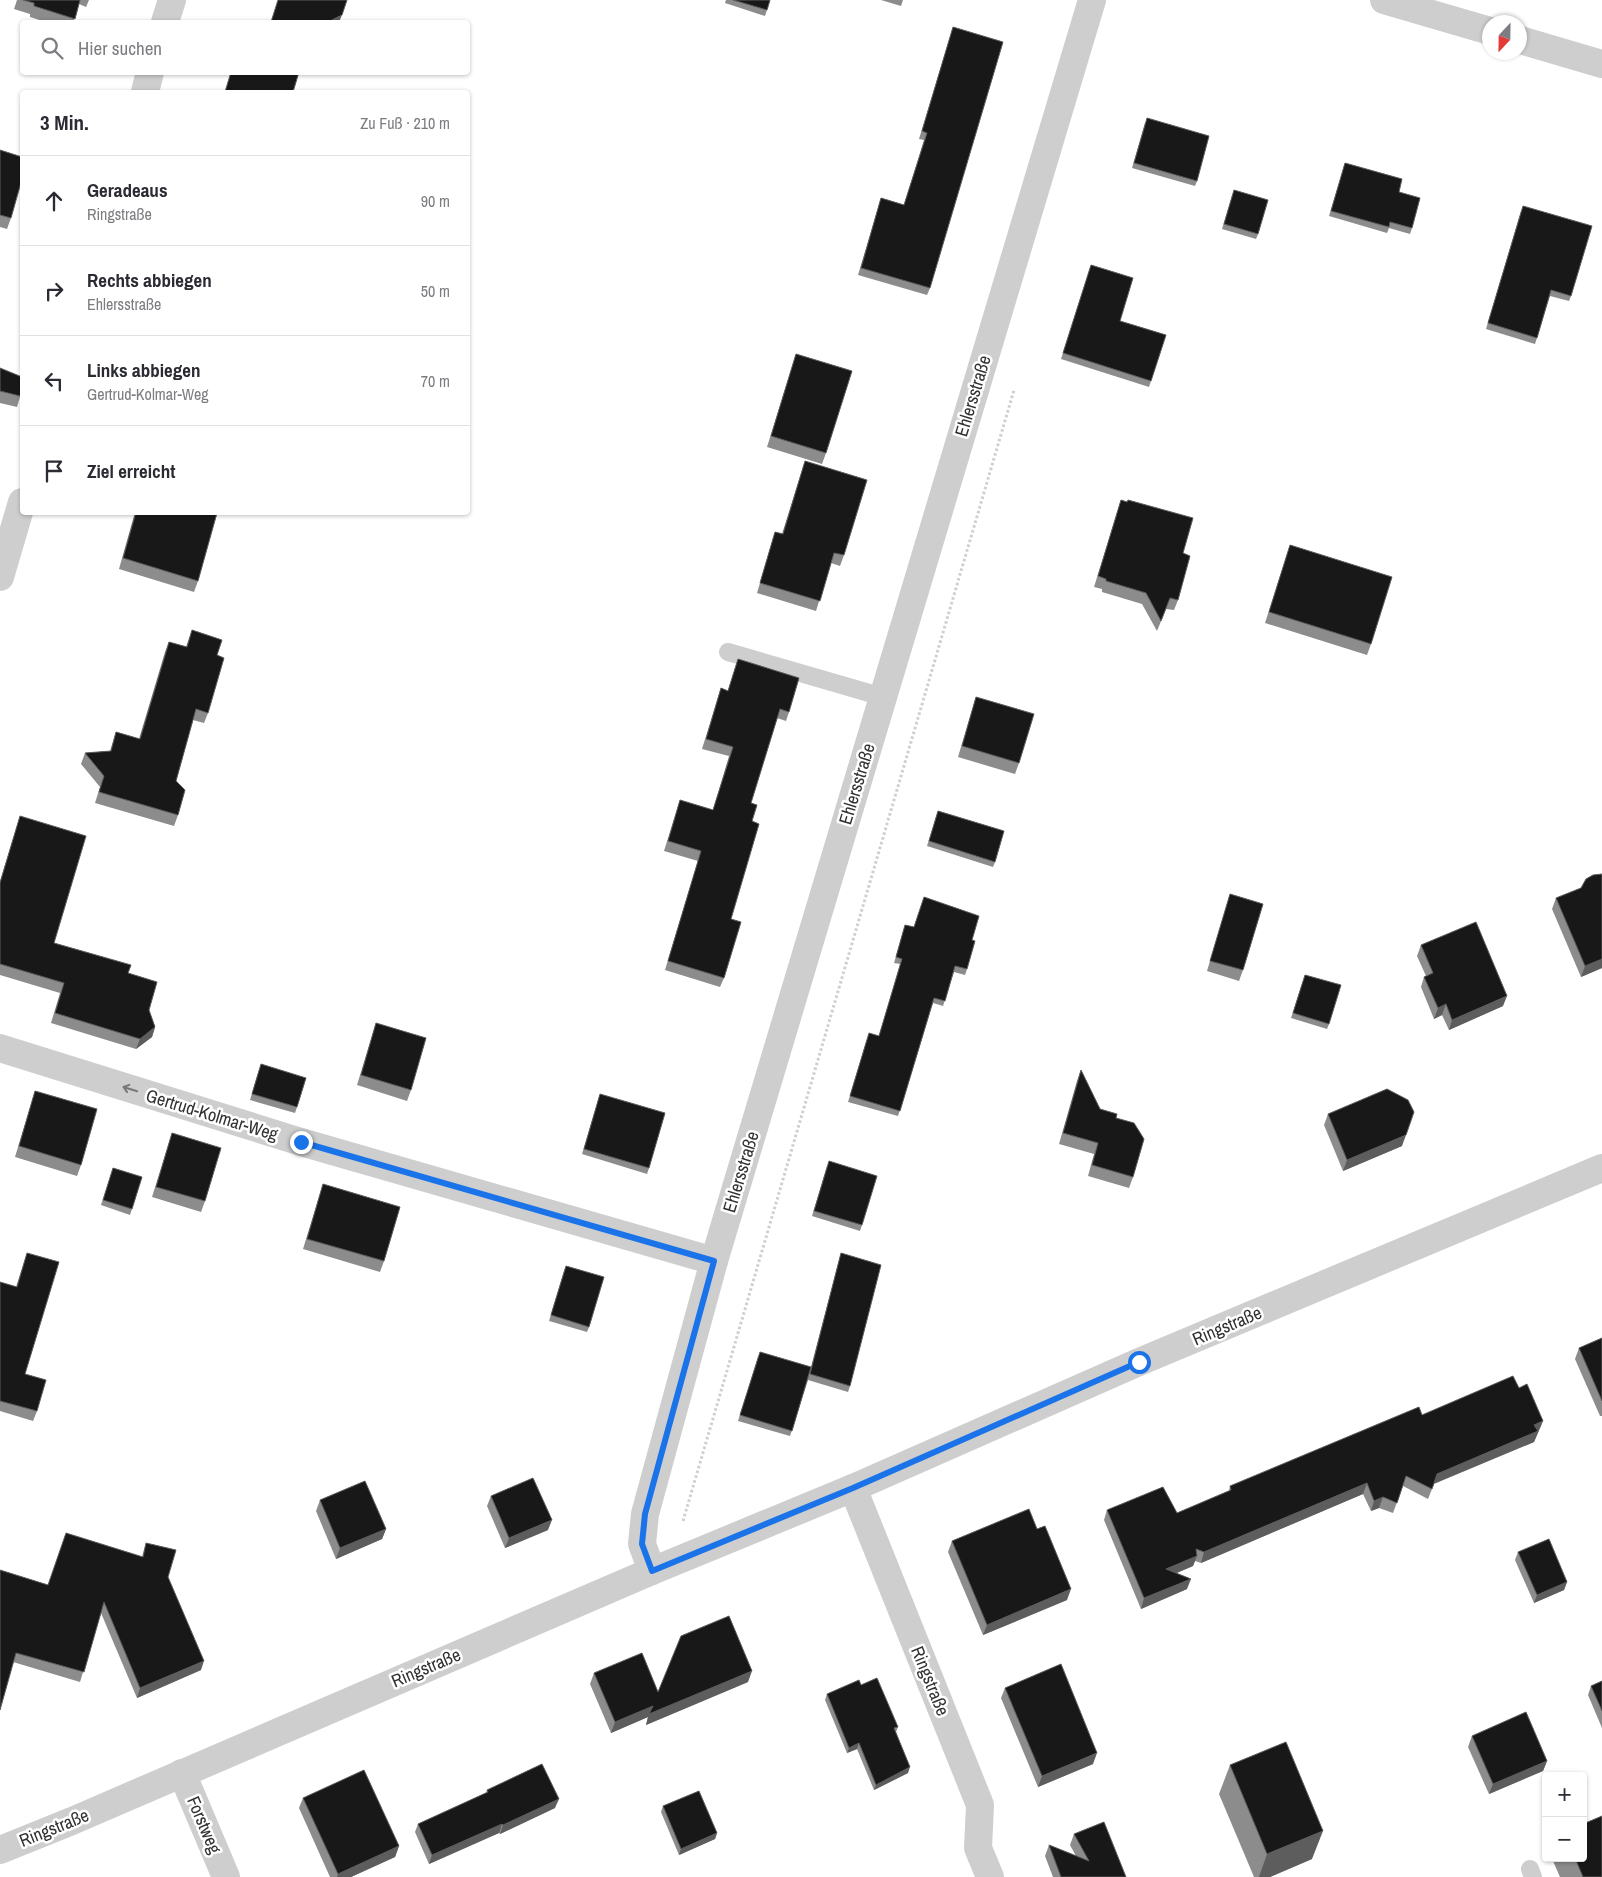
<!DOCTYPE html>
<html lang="de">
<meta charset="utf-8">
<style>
:root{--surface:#fff;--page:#f7f7f7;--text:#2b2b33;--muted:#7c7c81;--line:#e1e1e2}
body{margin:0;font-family:"Archivo Narrow",sans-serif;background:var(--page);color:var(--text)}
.controls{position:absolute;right:15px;bottom:15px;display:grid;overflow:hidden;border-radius:5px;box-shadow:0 1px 4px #0004}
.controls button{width:45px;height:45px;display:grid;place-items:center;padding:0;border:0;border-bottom:1px solid var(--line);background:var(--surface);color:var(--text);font:25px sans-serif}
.compass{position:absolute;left:1482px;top:15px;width:45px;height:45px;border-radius:50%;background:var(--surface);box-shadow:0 1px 4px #0004;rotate:202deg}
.stop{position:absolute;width:15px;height:15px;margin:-11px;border:4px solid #1a73e8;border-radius:50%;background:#fff}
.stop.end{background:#1a73e8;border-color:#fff;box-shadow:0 1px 5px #0008}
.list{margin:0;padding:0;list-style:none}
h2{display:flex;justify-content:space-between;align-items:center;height:65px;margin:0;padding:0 20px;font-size:21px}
h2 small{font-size:16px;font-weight:400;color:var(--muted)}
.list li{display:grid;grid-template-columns:32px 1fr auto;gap:15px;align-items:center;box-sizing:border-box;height:90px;padding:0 20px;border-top:1px solid var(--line)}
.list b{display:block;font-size:19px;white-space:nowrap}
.list p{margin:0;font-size:16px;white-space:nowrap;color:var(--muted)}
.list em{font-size:16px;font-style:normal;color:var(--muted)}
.icon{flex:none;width:28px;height:28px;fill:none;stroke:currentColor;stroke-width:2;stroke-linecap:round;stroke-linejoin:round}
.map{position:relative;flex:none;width:1602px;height:1877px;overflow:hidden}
.search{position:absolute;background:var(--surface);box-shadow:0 1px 4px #0004;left:20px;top:20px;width:450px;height:55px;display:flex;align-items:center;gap:12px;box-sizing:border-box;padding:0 18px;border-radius:5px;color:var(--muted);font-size:19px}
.panel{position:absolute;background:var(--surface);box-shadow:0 1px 4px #0004;left:20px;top:90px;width:450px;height:425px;border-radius:5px}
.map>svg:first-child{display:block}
</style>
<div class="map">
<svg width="1602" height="1877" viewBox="0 0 1602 1877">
<rect width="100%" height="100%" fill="#fff"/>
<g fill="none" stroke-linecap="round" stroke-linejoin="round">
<path stroke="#cecece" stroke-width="3" stroke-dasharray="2.5 2.5" stroke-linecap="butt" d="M683,1521L1014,390"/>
<g stroke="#cecece" stroke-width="18">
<path d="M728,652L883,697"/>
<path d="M1530,1869L1533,1877"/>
</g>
<g stroke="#cecece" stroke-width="28">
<path d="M1384,0L1490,31"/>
<path d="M165,22L172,0"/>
<path d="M1520,40L1602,64"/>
<path d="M145,92L150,72"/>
<path d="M0,577L22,502"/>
<path d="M0,1048L301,1142L714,1261"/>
<path d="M853,1488L980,1805L978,1848L990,1877"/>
<path d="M652,1571L642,1544L645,1514L714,1261L1092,0"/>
<path d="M182,1773L226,1877"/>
<path d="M0,1850L72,1821L652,1571L853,1488L1139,1362L1602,1168"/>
</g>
</g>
<g fill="#8c8c8c">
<path d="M17,0H89L86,7L79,4L73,22H46L30,17V14L14,9Z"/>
<path d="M726,0H770L765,16L725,3Z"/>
<path d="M881,0H903L901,6Z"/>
<path d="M953,27L930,288L927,295L858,275L881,198L904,205L924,140L919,139Z"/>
<path d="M1145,123L1197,181L1195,186L1132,168Z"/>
<path d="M0,150L11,218L7,229L0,227Z"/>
<path d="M1345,163L1412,228L1410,234L1389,228L1387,233L1329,216Z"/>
<path d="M1232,196L1258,234L1256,239L1222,229Z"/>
<path d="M1521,211L1571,296L1569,301L1550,296L1535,344L1486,329Z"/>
<path d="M1091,265L1120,321L1166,335L1149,387L1061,359Z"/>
<path d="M796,354L826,453L822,464L767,447Z"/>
<path d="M0,368L22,390L17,407L0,403Z"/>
<path d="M805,461L844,555L840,566L831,563L816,611L757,593L775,532L782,534Z"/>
<path d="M1121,500L1183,553L1178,600L1174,610L1166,609L1157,631L1142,604L1102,592V589L1094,587Z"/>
<path d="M135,512H215L198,581L194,592L119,569Z"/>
<path d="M1290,545L1371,644L1367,655L1265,623Z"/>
<path d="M192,630L217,655L208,713L204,723L193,720L176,781L178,815L174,826L95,803L100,787L81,764L85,753L110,751L116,732L139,739L165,652L169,642L186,647Z"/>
<path d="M738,659L789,712L786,721L777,718L751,803L752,821L731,919L724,978L720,987L665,970L698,861L664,851L680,800L713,810L729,756L702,749L721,688L728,691Z"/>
<path d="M976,697L1019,763L1015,774L958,757Z"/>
<path d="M938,811L995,862L993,867L927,846Z"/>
<path d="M20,816L54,943L128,973L149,1010L155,1027L152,1037L136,1049L51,1023L60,993L0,975V881Z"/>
<path d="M1602,874V968L1581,977L1552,909L1556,898L1581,888Z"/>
<path d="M1230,894L1243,970L1239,981L1207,971Z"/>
<path d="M905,925L972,940L967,969L965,975L954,972L943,1006L933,1003L898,1116L848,1102L867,1039L879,1036L900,964L894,963Z"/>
<path d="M1421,945L1503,1006L1449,1030L1442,1015L1434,1019L1421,987L1424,977L1426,976L1417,956Z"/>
<path d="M1303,981L1329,1024L1327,1029L1291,1018Z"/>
<path d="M376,1023L411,1090L407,1101L357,1085Z"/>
<path d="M259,1070L297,1107L295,1113L250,1100Z"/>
<path d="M1081,1070L1100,1109L1116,1118L1133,1177L1129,1188L1088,1176L1094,1154L1059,1144L1077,1081Z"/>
<path d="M35,1091L81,1165L77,1176L15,1157Z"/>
<path d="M600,1094L649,1168L647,1174L582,1154Z"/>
<path d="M1328,1114L1402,1146L1343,1171L1324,1125Z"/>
<path d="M172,1133L205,1201L201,1212L152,1197Z"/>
<path d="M827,1166L862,1225L860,1231L812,1216Z"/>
<path d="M113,1168L142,1177L130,1215L101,1205Z"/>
<path d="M323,1184L384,1261L380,1272L303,1249Z"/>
<path d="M27,1253L25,1374L37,1411L33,1421L0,1411V1282L16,1287Z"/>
<path d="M841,1253L850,1386L848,1392L808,1380L790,1436L738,1421L758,1357L811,1367Z"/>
<path d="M564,1271L589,1327L587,1332L549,1321Z"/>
<path d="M1602,1338V1416H1600L1575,1359L1579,1348Z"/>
<path d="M1519,1388L1543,1421L1534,1442L1434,1484L1428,1499L1403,1486L1393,1513L1379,1508L1371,1511L1363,1494L1201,1563L1195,1561L1193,1566L1177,1573L1187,1589L1141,1609L1104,1520L1107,1510L1177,1513L1229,1491L1230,1486L1422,1415Z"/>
<path d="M491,1496L548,1530L505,1548L487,1506Z"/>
<path d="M320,1500L386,1529L382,1539L336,1559L316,1511Z"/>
<path d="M1037,1529L1067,1600L983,1635L948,1552L952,1541Z"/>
<path d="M146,1543L168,1577L201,1670L137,1698L101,1613L80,1682L13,1662L0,1570L48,1585L142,1557Z"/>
<path d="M1518,1552L1567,1582L1564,1590L1534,1603L1515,1560Z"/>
<path d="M594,1673L658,1692L748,1682L646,1725L648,1717L611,1733L590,1684Z"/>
<path d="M1602,1681V1728L1588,1695L1591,1686Z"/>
<path d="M861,1685L898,1727L896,1732L908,1773L874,1790L857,1749L847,1753L825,1700L827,1694Z"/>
<path d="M1005,1688L1093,1764L1038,1787L1001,1698Z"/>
<path d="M1472,1736L1547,1761L1543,1771L1489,1794L1468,1747Z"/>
<path d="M1230,1765L1312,1859L1270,1877H1254L1219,1794Z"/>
<path d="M487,1790L555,1808L500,1834L499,1833L429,1864L415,1832L418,1824L486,1793Z"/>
<path d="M303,1798L399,1846L395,1857L351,1877H330L299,1808Z"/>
<path d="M663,1806L717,1833L715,1839L679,1855L661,1812Z"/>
<path d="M1074,1834L1126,1877H1053L1045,1856L1049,1845L1076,1856L1070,1845Z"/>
<path d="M1554,1858H1583L1602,1877H1560L1553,1861Z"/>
</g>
<g fill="#5d5d5d">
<path d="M342,15L339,22H328Z"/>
<path d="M1602,959V968L1581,977L1585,966Z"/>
<path d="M1507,996L1503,1006L1449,1030L1452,1020Z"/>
<path d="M1446,1004L1442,1015L1434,1019L1438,1008Z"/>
<path d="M155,1027L152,1037L136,1049L140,1039Z"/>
<path d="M1406,1135L1402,1146L1343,1171L1347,1160Z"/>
<path d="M1543,1421L1534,1442L1433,1484L1437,1474Z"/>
<path d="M1367,1483L1363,1494L1201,1563L1204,1552Z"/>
<path d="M1383,1497L1379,1508L1371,1511L1374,1501Z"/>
<path d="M552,1520L548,1530L505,1548L509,1538Z"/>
<path d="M386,1529L382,1539L336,1559L340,1548Z"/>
<path d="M1197,1556L1193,1566L1162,1579L1166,1569Z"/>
<path d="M1191,1579L1187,1589L1141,1609L1144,1598Z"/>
<path d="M1567,1582L1564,1590L1534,1603L1537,1595Z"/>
<path d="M1071,1589L1067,1600L983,1635L987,1625Z"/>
<path d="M204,1661L201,1670L137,1698L140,1688Z"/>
<path d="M752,1671L748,1682L646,1725L648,1717L611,1733L615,1722L653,1706Z"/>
<path d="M859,1743L857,1749L847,1753L849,1748Z"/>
<path d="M1097,1753L1093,1764L1038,1787L1042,1776Z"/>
<path d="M1547,1761L1543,1771L1489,1794L1493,1784Z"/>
<path d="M910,1767L908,1773L874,1790L876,1785Z"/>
<path d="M559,1799L555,1808L500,1834L503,1825Z"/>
<path d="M502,1824L499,1833L429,1864L432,1855Z"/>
<path d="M1323,1831L1312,1859L1270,1877H1259L1267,1854Z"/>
<path d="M717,1833L715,1839L679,1855L681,1849Z"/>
<path d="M399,1846L395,1857L351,1877H337L338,1874Z"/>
</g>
<g fill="#181818" stroke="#5d5d5d">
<path d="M23,0H80L75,19L34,6V3Z"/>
<path d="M278,0H347L342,15L328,22H271Z"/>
<path d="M733,0H770L767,10Z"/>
<path d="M953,27L1003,42L930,288L861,268L881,198L904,205L927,133L922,131Z"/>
<path d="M231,72H299L293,92H225Z"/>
<path d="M1147,118L1209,136L1197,181L1134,163Z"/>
<path d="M0,150L22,157V179L11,218L0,215Z"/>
<path d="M1345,163L1402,179L1399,192L1420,198L1412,228L1390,222L1389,227L1331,211Z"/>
<path d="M1234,190L1268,200L1258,234L1224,224Z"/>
<path d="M1523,206L1592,226L1571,296L1551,290L1537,338L1488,323Z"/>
<path d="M1091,265L1133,278L1120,321L1166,335L1151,381L1063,353Z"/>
<path d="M796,354L852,371L826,453L771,436Z"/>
<path d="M0,368L22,377V390L20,396L0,391Z"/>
<path d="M805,461L867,480L844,555L834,553L820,601L760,583L775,532L783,534Z"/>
<path d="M1121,500L1127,502L1128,500L1193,518L1183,553L1190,556L1178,600L1170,598L1161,621L1146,593L1106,581V579L1098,576Z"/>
<path d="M136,512H215L217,513L198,581L123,558Z"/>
<path d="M1290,545L1392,577L1371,644L1269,612Z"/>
<path d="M192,630L222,640L217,655L224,658L208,713L196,709L176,781L185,790L178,815L99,792L104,776L85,753L111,751L116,732L140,739L169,642L187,647Z"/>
<path d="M738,659L799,678L789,712L780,709L751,803L757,805L752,821L759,824L731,919L741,922L724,978L668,961L701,851L668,841L680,800L713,810L733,747L706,739L721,688L728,691Z"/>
<path d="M976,697L1034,714L1019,763L962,746Z"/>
<path d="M938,811L1004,831L995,862L929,841Z"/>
<path d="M20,816L86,836L54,943L131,965L128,973L157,982L149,1010L155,1027L140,1039L55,1013L64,983L0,964V883Z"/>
<path d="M1602,874V959L1585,966L1556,898L1581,888L1586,879L1593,875Z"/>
<path d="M1230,894L1263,904L1243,970L1210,961Z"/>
<path d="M924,897L979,916L972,940L975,941L967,969L955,966L945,1001L934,998L900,1111L850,1096L869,1033L879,1036L902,959L896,957L905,925L914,927Z"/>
<path d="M1476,922L1507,996L1452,1020L1446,1004L1438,1008L1424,977L1433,973L1421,945Z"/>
<path d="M1305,975L1341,985L1329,1024L1293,1013Z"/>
<path d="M376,1023L426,1038L411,1090L361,1075Z"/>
<path d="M261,1064L306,1078L297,1107L252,1094Z"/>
<path d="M1081,1070L1100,1109L1117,1114L1116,1118L1134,1123L1144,1139L1133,1177L1092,1165L1098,1143L1063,1133Z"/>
<path d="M1387,1089L1408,1100L1414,1112L1406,1135L1347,1160L1328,1114Z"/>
<path d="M35,1091L97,1109L81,1165L19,1146Z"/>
<path d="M600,1094L665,1113L649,1168L584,1149Z"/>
<path d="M172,1133L221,1148L205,1201L156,1187Z"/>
<path d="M829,1161L877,1176L862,1225L814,1211Z"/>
<path d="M113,1168L142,1177L132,1209L103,1200Z"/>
<path d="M323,1184L400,1207L384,1261L307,1239Z"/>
<path d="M27,1253L59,1262L25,1374L46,1380L37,1411L0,1401V1282L17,1287Z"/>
<path d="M841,1253L881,1265L850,1386L810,1374Z"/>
<path d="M566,1266L604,1277L589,1327L551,1315Z"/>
<path d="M1602,1338V1401L1579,1348Z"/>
<path d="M760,1352L811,1367L792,1431L740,1415Z"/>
<path d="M1513,1376L1519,1388L1527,1384L1543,1421L1534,1425L1538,1431L1437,1474L1432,1489L1406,1476L1397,1503L1383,1497L1374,1501L1367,1483L1204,1552L1196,1549L1197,1556L1166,1569L1191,1579L1144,1598L1107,1510L1163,1487L1177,1513L1231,1490L1230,1486L1419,1407L1422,1415Z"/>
<path d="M533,1478L552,1520L509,1538L491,1496Z"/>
<path d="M365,1481L386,1529L340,1548L320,1500Z"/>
<path d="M1029,1509L1037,1529L1045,1526L1071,1589L987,1625L952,1541Z"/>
<path d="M66,1533L143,1557L146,1543L176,1550L168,1577L204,1661L140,1688L104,1602L84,1672L16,1653L0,1710V1570L48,1585Z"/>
<path d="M1549,1539L1567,1582L1537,1595L1518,1552Z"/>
<path d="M729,1616L752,1671L649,1714L653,1706L615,1722L594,1673L642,1653L658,1692L681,1636Z"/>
<path d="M1061,1664L1097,1753L1042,1776L1005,1688Z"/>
<path d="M877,1678L898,1727L894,1728L910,1767L876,1785L859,1743L849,1748L827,1694L859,1680L861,1685Z"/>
<path d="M1602,1681V1711L1591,1686Z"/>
<path d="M1526,1712L1547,1761L1493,1784L1472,1736Z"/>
<path d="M1286,1742L1323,1831L1267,1854L1230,1765Z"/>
<path d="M542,1764L559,1799L503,1825L502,1824L432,1855L418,1824L488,1792L487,1790Z"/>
<path d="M364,1770L399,1846L338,1874L303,1798Z"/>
<path d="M699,1791L717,1833L681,1849L663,1806Z"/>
<path d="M1602,1816V1877H1583L1575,1858H1583V1824Z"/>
<path d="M1104,1822L1126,1877H1061L1049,1845L1089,1861L1074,1834Z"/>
</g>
<defs><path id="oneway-shaft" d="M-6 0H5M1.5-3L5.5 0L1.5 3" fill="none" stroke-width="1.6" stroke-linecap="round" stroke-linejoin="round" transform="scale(1.25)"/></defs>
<use stroke="#787878" href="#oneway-shaft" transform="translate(130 1089) rotate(-163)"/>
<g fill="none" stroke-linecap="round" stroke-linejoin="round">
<path stroke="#1a73e8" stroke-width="6" d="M301,1142L714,1261L645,1514L642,1544L652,1571L853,1488L1139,1362"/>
</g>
<g text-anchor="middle" stroke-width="5" stroke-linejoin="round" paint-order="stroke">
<g font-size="18" fill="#313131" stroke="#fff">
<text transform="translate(973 396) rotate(-73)" y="6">Ehlersstraße</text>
<text transform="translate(857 784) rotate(-73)" y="6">Ehlersstraße</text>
<text transform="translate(212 1115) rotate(17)" y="6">Gertrud-Kolmar-Weg</text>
<text transform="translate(741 1172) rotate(-73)" y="6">Ehlersstraße</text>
<text transform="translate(1227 1326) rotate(-23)" y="6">Ringstraße</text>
<text transform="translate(426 1668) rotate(-23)" y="6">Ringstraße</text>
<text transform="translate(930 1681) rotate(68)" y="6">Ringstraße</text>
<text transform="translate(204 1825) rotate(67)" y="6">Forstweg</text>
<text transform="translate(54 1828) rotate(-22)" y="6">Ringstraße</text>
</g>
</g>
</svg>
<div class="controls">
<button>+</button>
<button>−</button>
</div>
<svg class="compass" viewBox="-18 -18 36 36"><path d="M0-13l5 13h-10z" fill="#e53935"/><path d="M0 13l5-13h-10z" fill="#7c7c81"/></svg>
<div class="stop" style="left:1139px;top:1362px"></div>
<div class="stop end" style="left:301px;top:1142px"></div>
<div class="search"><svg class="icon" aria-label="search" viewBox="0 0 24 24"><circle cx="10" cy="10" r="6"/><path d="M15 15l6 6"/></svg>Hier suchen</div>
<section class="panel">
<h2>3 Min.<small>Zu Fuß · 210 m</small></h2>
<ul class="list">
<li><svg class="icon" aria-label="ahead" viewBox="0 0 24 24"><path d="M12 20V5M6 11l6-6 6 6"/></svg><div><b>Geradeaus</b><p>Ringstraße</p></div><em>90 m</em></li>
<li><svg class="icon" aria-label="right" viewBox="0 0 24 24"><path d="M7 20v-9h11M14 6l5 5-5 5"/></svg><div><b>Rechts abbiegen</b><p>Ehlersstraße</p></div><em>50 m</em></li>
<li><svg class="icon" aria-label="left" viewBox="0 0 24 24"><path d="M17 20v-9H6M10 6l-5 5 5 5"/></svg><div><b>Links abbiegen</b><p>Gertrud-Kolmar-Weg</p></div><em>70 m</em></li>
<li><svg class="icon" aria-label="arrive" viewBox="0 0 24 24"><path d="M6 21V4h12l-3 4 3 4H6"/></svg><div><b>Ziel erreicht</b></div></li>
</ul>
</section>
</div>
